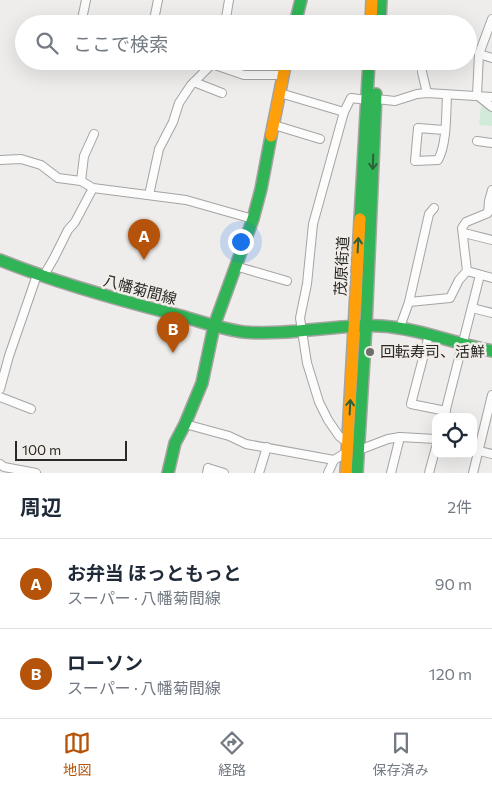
<!DOCTYPE html>
<html lang="ja">
<meta charset="utf-8">
<style>
:root{--surface:#fff;--page:#f6f6f7;--text:#1f2937;--muted:#747a83;--line:#e0e1e3;--accent:#b45309}
body{margin:0;font-family:Commissioner,"Noto Sans JP",sans-serif;background:var(--page);color:var(--text)}
.controls{position:absolute;right:15px;bottom:15px;display:grid;overflow:hidden;border-radius:10px;box-shadow:0 5px 20px #0002}
.controls button{width:45px;height:45px;display:grid;place-items:center;padding:0;border:0;border-bottom:1px solid var(--line);background:var(--surface);color:var(--text);font:25px sans-serif}
.scale{position:absolute;left:15px;bottom:12px;width:112px;box-sizing:border-box;padding-left:5px;border:2px solid #2a2927;border-top:0;font-size:14px;line-height:18px;white-space:nowrap;color:#2a2927;-webkit-text-stroke:4px #f1ede9;paint-order:stroke}
.you{position:absolute;left:240px;top:241px;width:18px;height:18px;margin:-12px;border:4px solid #fff;border-radius:50%;background:#1a73e8;box-shadow:0 0 0 8px #1a73e833}
.badge{display:grid;place-items:center;width:32px;height:32px;border-radius:50%;background:var(--accent);color:#fff;font-size:16px;font-weight:700}
.pin{position:absolute;translate:-50% -41px;filter:drop-shadow(0 1px 2px #0008)}
.pin::after{content:'';position:absolute;top:26px;width:18px;height:15px;background:inherit;clip-path:polygon(0 0,100% 0,50% 100%)}
.list{margin:0;padding:0;list-style:none}
h2{display:flex;justify-content:space-between;align-items:center;height:65px;margin:0;padding:0 20px;font-size:21px}
h2 small{font-size:16px;font-weight:400;color:var(--muted)}
.list li{display:grid;grid-template-columns:32px 1fr auto;gap:15px;align-items:center;box-sizing:border-box;height:90px;padding:0 20px;border-top:1px solid var(--line)}
.list b{display:block;font-size:19px;white-space:nowrap}
.list p{margin:0;font-size:16px;white-space:nowrap;color:var(--muted)}
.list em{font-size:16px;font-style:normal;color:var(--muted)}
.icon{flex:none;width:28px;height:28px;fill:none;stroke:currentColor;stroke-width:2;stroke-linecap:round;stroke-linejoin:round}
.map{position:relative;flex:none;width:492px;height:473px;overflow:hidden}
.search{position:absolute;background:var(--surface);box-shadow:0 5px 20px #0002;left:15px;right:15px;top:15px;height:55px;display:flex;align-items:center;gap:12px;box-sizing:border-box;padding:0 18px;border-radius:28px;color:var(--muted);font-size:19px}
.sheet{height:245px;background:var(--surface)}
nav{display:flex;justify-content:space-around;align-items:center;box-sizing:border-box;height:70px;border-top:1px solid var(--line);background:var(--surface);font-size:14px;color:var(--muted)}
nav a{display:grid;justify-items:center;gap:2px}
nav .on{color:var(--accent)}
.map>svg:first-child{display:block}
</style>
<div class="map">
<svg width="492" height="473" viewBox="0 0 492 473">
<rect width="100%" height="100%" fill="#efedeb"/>
<path fill="#d2ebd9" d="M481,105L492,112V126L479,125Z"/>
<g fill="none" stroke-linecap="round" stroke-linejoin="round">
<g stroke="#a5a4a2" stroke-width="10">
<g id="street">
<path d="M492,19L479,54L477,95L492,107"/>
<path d="M154,20L158,0"/>
<path d="M81,21L99,24"/>
<path d="M81,24L86,0"/>
<path d="M225,24L229,0"/>
<path d="M479,54L492,58"/>
<path d="M212,64L244,75H283"/>
<path d="M422,72L427,93"/>
<path d="M194,82L222,93"/>
<path d="M280,93L344,112"/>
<path d="M376,99L395,101L417,94L427,93L492,97"/>
<path d="M274,125L320,139"/>
<path d="M444,130L418,128L415,161L438,160C447,144 446,114 447,95"/>
<path d="M477,141L492,143"/>
<path d="M0,160L21,159L41,165L58,178L81,181L93,188L186,200L253,219"/>
<path d="M81,181L84,156L94,134"/>
<path d="M149,195L159,149L173,122L179,103L191,85L212,64L213,61"/>
<path d="M464,233L492,240"/>
<path d="M235,266L287,281"/>
<path d="M467,271L492,278"/>
<path d="M43,277L54,258L68,230L75,222L93,188"/>
<path d="M409,302L429,214L434,208"/>
<path d="M472,308L492,313"/>
<path d="M400,327L409,302L450,298L459,280L467,271L462,228L466,222L488,213L489,201L492,190"/>
<path d="M429,335L411,404L446,411"/>
<path d="M0,389L9,356L37,275"/>
<path d="M0,397L31,409"/>
<path d="M444,417L480,275"/>
<path d="M185,424L229,436L246,444L334,460"/>
<path d="M348,443L339,436L328,420L319,402L307,363L300,318L307,284L313,224L344,112L351,98L367,100"/>
<path d="M359,450L388,439L400,437L436,439"/>
<path d="M475,450L492,454"/>
<path d="M0,464L4,467L36,473"/>
<path d="M207,473L208,468L224,473"/>
<path d="M259,473L267,447"/>
<path d="M328,473L334,460L347,452"/>
<path d="M391,473L400,437"/>
<path d="M429,473L436,447"/>
<path d="M473,473L492,395"/>
</g>
</g>
<g stroke="#a5a4a2" stroke-width="14">
<g id="fast">
<path d="M295,24L301,0"/>
<path d="M380,24L381,0"/>
<path d="M360,219L369,61"/>
<path d="M0,260C57,283 115,299 174,314C197,320 220,329 244,332C290,336 335,324 381,326C417,328 456,344 492,351"/>
<path d="M168,473L175,443L185,424L202,383L214,326L253,219L261,189L271,136"/>
<path d="M357,473L366,326L376,94"/>
</g>
</g>
<g stroke="#a5a4a2" stroke-width="14">
<g id="slow">
<path d="M371,24L372,0"/>
<path d="M271,136L286,61"/>
<path d="M346,473L360,219"/>
</g>
</g>
<use href="#street" stroke="#fdfcfc" stroke-width="8"/>
<use href="#fast" stroke="#30b455" stroke-width="11"/>
<use href="#slow" stroke="#ff9f0a" stroke-width="11"/>
</g>
<defs><path id="oneway-shaft" d="M-6 0H5M1.5-3L5.5 0L1.5 3" fill="none" stroke-width="1.6" stroke-linecap="round" stroke-linejoin="round" transform="scale(1.25)"/></defs>
<g stroke="#2c6139">
<use href="#oneway-shaft" transform="translate(373 162) rotate(92)"/>
<use href="#oneway-shaft" transform="translate(358 245) rotate(-87)"/>
<use href="#oneway-shaft" transform="translate(350 407) rotate(-87)"/>
</g>
<circle fill="#6f6e6c" stroke="#f1ede9" stroke-width="2" cx="370" cy="352" r="5"/>
<g text-anchor="middle" stroke-width="5" stroke-linejoin="round" paint-order="stroke">
<g font-size="15" fill="#2a2927" stroke="#f1ede9">
<text transform="translate(342 266) rotate(-87)" y="5">茂原街道</text>
<text transform="translate(140 290) rotate(15)" y="5">八幡菊間線</text>
</g>
<g font-size="15" fill="#2a2927" stroke="#f1ede9" text-anchor="start">
<text x="380" y="357">回転寿司、活鮮</text>
</g>
</g>
</svg>
<div class="controls">
<button><svg class="icon" aria-label="locate" viewBox="0 0 24 24"><circle cx="12" cy="12" r="6"/><path d="M12 2v4M12 18v4M2 12h4M18 12h4"/></svg></button>
</div>
<div class="scale">100 m</div>
<div class="you"></div>
<div class="pin badge" style="left:144px;top:260px">A</div>
<div class="pin badge" style="left:173px;top:353px">B</div>
<div class="search"><svg class="icon" aria-label="search" viewBox="0 0 24 24"><circle cx="10" cy="10" r="6"/><path d="M15 15l6 6"/></svg>ここで検索</div>
</div>
<section class="sheet">
<h2>周辺<small>2件</small></h2>
<ul class="list">
<li><span class="badge">A</span><div><b>お弁当 ほっともっと</b><p>スーパー · 八幡菊間線</p></div><em>90 m</em></li>
<li><span class="badge">B</span><div><b>ローソン</b><p>スーパー · 八幡菊間線</p></div><em>120 m</em></li>
</ul>
</section>
<nav>
<a class="on"><svg class="icon" aria-label="map" viewBox="0 0 24 24"><path d="M3 6l6-2 6 2 6-2v14l-6 2-6-2-6 2zM9 4v14M15 6v14"/></svg>地図</a>
<a><svg class="icon" aria-label="directions" viewBox="0 0 24 24"><path d="M12 3l9 9-9 9-9-9zM9 14v-3h6M13 9l2 2-2 2"/></svg>経路</a>
<a><svg class="icon" aria-label="saved" viewBox="0 0 24 24"><path d="M7 4h10v16l-5-4-5 4z"/></svg>保存済み</a>
</nav>
